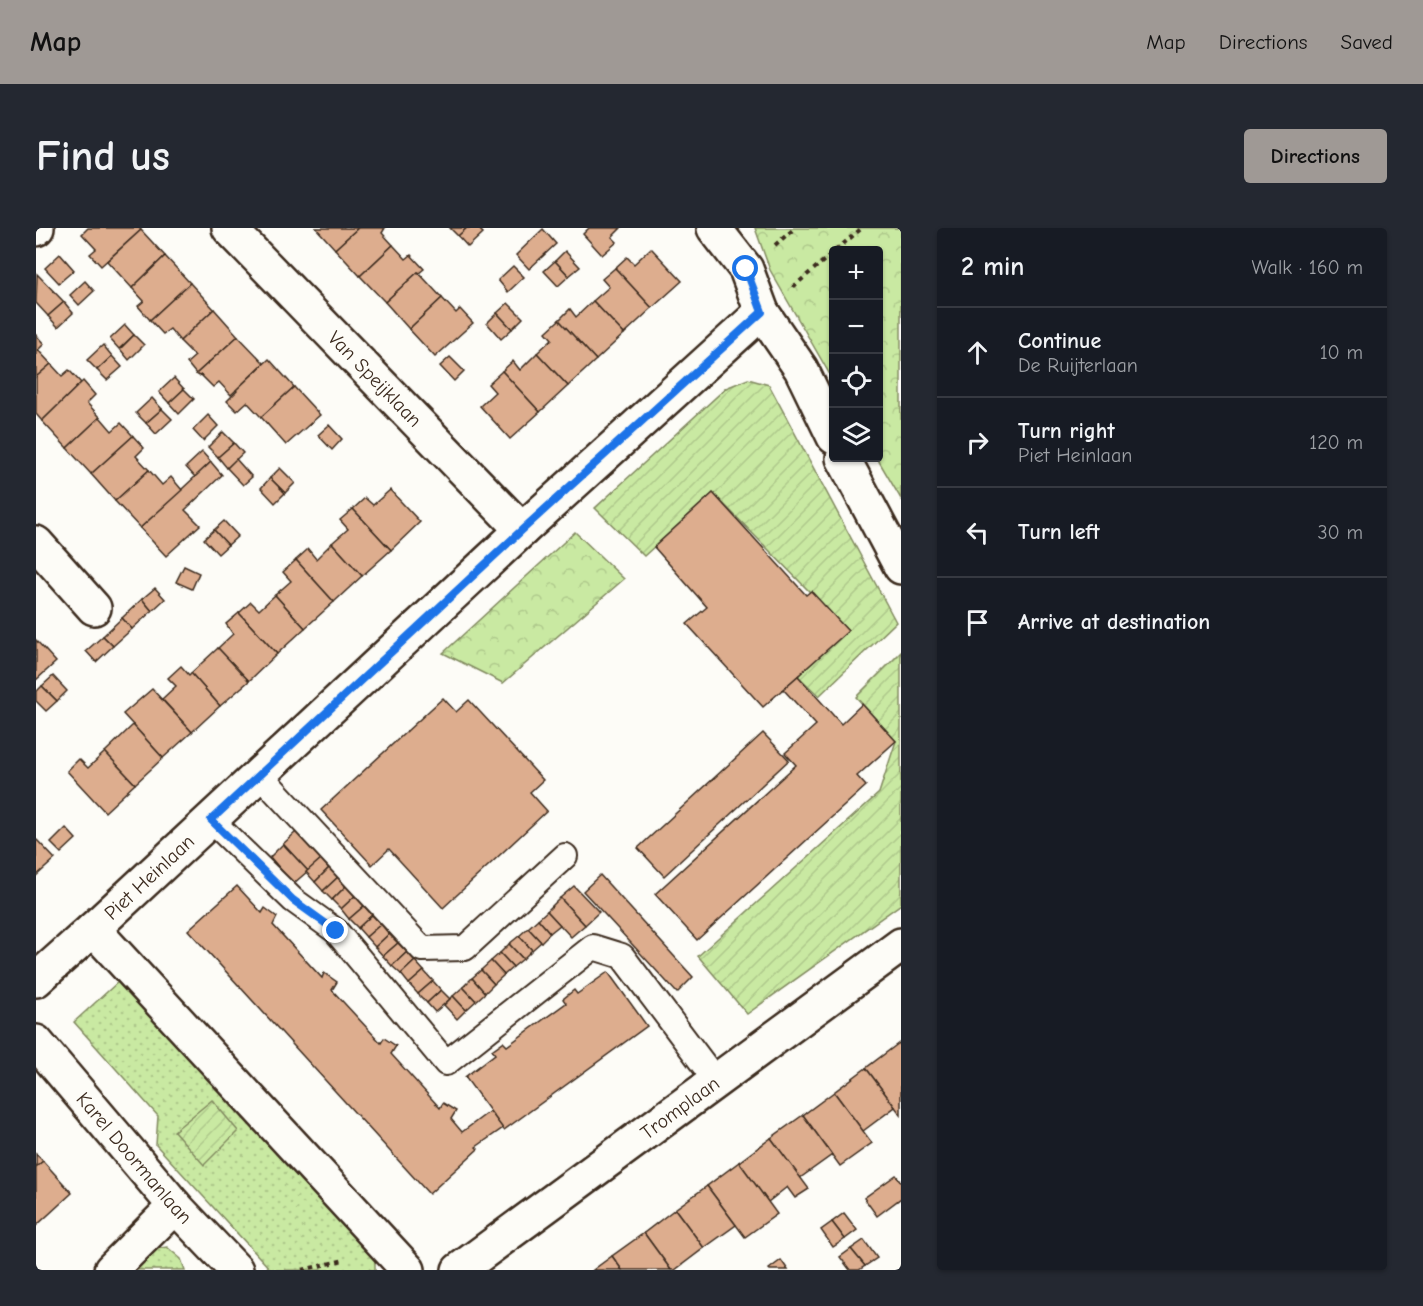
<!DOCTYPE html>
<meta charset="utf-8">
<style>
:root{--surface:#171b24;--page:#242831;--text:#f1f3f6;--muted:#9ea1a6;--line:#363941;--accent:#9f9995}
body{margin:0;font-family:"Comic Neue",sans-serif;background:var(--page);color:var(--text)}
.controls{position:absolute;right:18px;top:18px;display:grid;overflow:hidden;border-radius:6px;box-shadow:0 2px 4px #0004}
.controls button{width:54px;height:54px;display:grid;place-items:center;padding:0;border:0;border-bottom:2px solid var(--line);background:var(--surface);color:var(--text);font:30px sans-serif}
.stop{position:absolute;width:18px;height:18px;margin:-14px;border:4px solid #1a73e8;border-radius:50%;background:#fff}
.stop.end{background:#1a73e8;border-color:#fff;box-shadow:0 2px 6px #0008}
.list{margin:0;padding:0;list-style:none}
h2{display:flex;justify-content:space-between;align-items:center;height:78px;margin:0;padding:0 24px;font-size:26px}
h2 small{font-size:20px;font-weight:400;color:var(--muted)}
.list li{display:grid;grid-template-columns:39px 1fr auto;gap:18px;align-items:center;box-sizing:border-box;height:90px;padding:0 24px;border-top:2px solid var(--line)}
.list b{display:block;font-size:22px;white-space:nowrap}
.list p{margin:0;font-size:20px;white-space:nowrap;color:var(--muted)}
.list em{font-size:20px;font-style:normal;color:var(--muted)}
.icon{flex:none;width:33px;height:33px;fill:none;stroke:currentColor;stroke-width:2;stroke-linecap:round;stroke-linejoin:round}
.map{position:relative;flex:none;width:865px;height:1042px;overflow:hidden;border-radius:6px}
header{display:flex;align-items:center;gap:36px;box-sizing:border-box;height:84px;padding:0 30px;background:var(--accent);color:#111}
header strong{font-size:28px}
nav{display:flex;gap:33px;margin-inline-start:auto;font-size:21px}
.intro{display:flex;align-items:center;justify-content:space-between;box-sizing:border-box;height:144px;padding:0 36px}
h1{margin:0;font-size:42px}
.button{padding:15px 27px;border-radius:6px;background:var(--accent);color:#111;font-size:21px;font-weight:700}
main{display:flex;gap:36px;padding:0 36px}
aside{flex:1;background:var(--surface);border-radius:6px;box-shadow:0 2px 4px #0004}
.map>svg:first-child{display:block}
</style>
<header>
<strong>Map</strong>
<nav><a>Map</a><a>Directions</a><a>Saved</a></nav>
</header>
<div class="intro"><h1>Find us</h1><a class="button">Directions</a></div>
<main>
<div class="map">
<svg width="865" height="1042" viewBox="0 0 865 1042">
<defs>
<pattern id="grass-dots" width="8" height="8" patternUnits="userSpaceOnUse" patternTransform="scale(1.5)"><rect width="8" height="8" fill="#c9e9a2"/><path d="M2 2h.1M6 6h.1" fill="none" stroke="#aec88b" stroke-width="1.8" stroke-linecap="round"/></pattern>
<pattern id="forest-crowns" width="20" height="18" patternUnits="userSpaceOnUse" patternTransform="scale(1.5)"><rect width="20" height="18" fill="#c9e9a2"/><path d="M2 6a3 3 0 1 1 6 0M12 15a3 3 0 1 1 6 0" fill="none" stroke="#aec88b"/></pattern>
<pattern id="garden-furrows" width="10" height="10" patternUnits="userSpaceOnUse" patternTransform="scale(1.5)"><rect width="10" height="10" fill="#c9e9a2"/><path d="M-1 1l2-2M0 10L10 0M9 11l2-2" fill="none" stroke="#aec88b"/></pattern>
</defs>
<rect width="100%" height="100%" fill="#fdfcf7"/>
<filter id="ink" filterUnits="userSpaceOnUse"><feTurbulence type="fractalNoise" baseFrequency=".0167" numOctaves="2"/><feDisplacementMap in="SourceGraphic" scale="12" xChannelSelector="R" yChannelSelector="G"/><feConvolveMatrix kernelMatrix="1 2 1 2 8 2 1 2 1" color-interpolation-filters="sRGB"/></filter>
<g filter="url(#ink)">
<g fill="url(#grass-dots)" stroke="#828a60" stroke-width="1.5">
<path d="M83,753L339,1032V1042H235L120,917L122,888L38,794Z"/>
<path d="M131,1019L145,1031L149,1042H96L118,1021Z"/>
</g>
<g fill="url(#forest-crowns)" stroke="#828a60" stroke-width="1.5">
<path d="M719,0H865V271L841,230L842,22H798L797,152L734,42Z"/>
<path d="M539,304L588,351L467,455L407,425Z"/>
</g>
<g fill="url(#garden-furrows)" stroke="#828a60" stroke-width="1.5">
<path d="M712,151L733,157L860,394L783,468L762,448L812,403L677,265L608,328L559,280L690,160Z"/>
<path d="M865,424V676L711,786L662,728L843,565L860,513L820,469Z"/>
<path d="M176,872L202,903L168,937L138,903Z"/>
</g>
<g fill="#ddad8e" stroke="#3b2a1e" stroke-width="1.5">
<path d="M52,0H103L105,2L65,38L54,26L60,21L46,6Z"/>
<path d="M280,0H322L299,21Z"/>
<path d="M322,0H349L346,5L357,17L324,48L299,21Z"/>
<path d="M414,0H431L422,8Z"/>
<path d="M431,0H442L447,5L432,19L422,8Z"/>
<path d="M553,0H585L576,9L581,14L566,27L547,6Z"/>
<path d="M507,1L520,16L493,41L480,27Z"/>
<path d="M105,2L129,28L96,60L71,33Z"/>
<path d="M357,17L370,31L375,27L388,41L383,45L382,44L349,74L324,48Z"/>
<path d="M615,20L646,53L616,80L579,40L591,29L598,36Z"/>
<path d="M529,23L544,39L533,48L519,33Z"/>
<path d="M24,26L38,42L23,55L9,40Z"/>
<path d="M129,28L154,55L114,92L102,78L108,73L96,60Z"/>
<path d="M519,33L533,48L522,58L508,43Z"/>
<path d="M477,38L488,49L472,64L462,52Z"/>
<path d="M579,40L616,80L588,106L557,73L573,59L566,51Z"/>
<path d="M382,44L406,70L373,101L349,74Z"/>
<path d="M1,46L28,74L12,88L0,75Z"/>
<path d="M49,53L58,63L43,77L34,67Z"/>
<path d="M154,55L178,81L144,113L134,101L127,106L114,92Z"/>
<path d="M406,70L420,85L424,81L437,95L399,129L373,101Z"/>
<path d="M557,73L588,106L560,132L523,92L534,81L540,89Z"/>
<path d="M28,74L37,85L22,99L12,88Z"/>
<path d="M472,75L487,90L476,101L461,85Z"/>
<path d="M178,81L202,108L160,146L151,135L159,128L144,113Z"/>
<path d="M461,85L476,101L465,111L451,95Z"/>
<path d="M523,92L560,132L532,158L501,125L516,111L510,104Z"/>
<path d="M89,97L98,107L83,121L74,111Z"/>
<path d="M0,107L8,116L2,122L15,136L0,149Z"/>
<path d="M98,107L108,117L93,132L84,121Z"/>
<path d="M202,108L228,135L195,167L183,154L177,159L165,147L163,148L160,146Z"/>
<path d="M67,117L76,128L61,142L51,132Z"/>
<path d="M501,125L532,158L504,184L466,143L477,133L484,142Z"/>
<path d="M76,128L86,139L71,152L61,142Z"/>
<path d="M414,129L428,143L418,153L404,138Z"/>
<path d="M233,131L258,159L225,189L211,174L201,183L191,173L201,163L200,162Z"/>
<path d="M15,136L26,148L33,142L45,155L6,193L0,186V149Z"/>
<path d="M466,143L504,184L474,211L444,178L459,164L452,156Z"/>
<path d="M138,150L148,161L133,175L123,164Z"/>
<path d="M47,153L59,167L51,175L64,189L31,220L6,193Z"/>
<path d="M258,159L284,187L250,217L225,189Z"/>
<path d="M148,161L158,171L143,186L133,175Z"/>
<path d="M116,170L126,181L110,195L100,185Z"/>
<path d="M126,181L136,191L120,206L110,195Z"/>
<path d="M172,187L182,198L167,213L157,202Z"/>
<path d="M64,189L76,203L85,195L97,208L55,246L31,220Z"/>
<path d="M293,197L306,211L296,222L282,207Z"/>
<path d="M187,204L198,215L182,229L172,219Z"/>
<path d="M97,208L108,220L100,228L113,242L79,273L55,246Z"/>
<path d="M198,215L207,225L191,240L182,229Z"/>
<path d="M166,224L175,234L159,249L150,239Z"/>
<path d="M200,231L216,249L207,257L191,240Z"/>
<path d="M175,234L186,247L149,282L164,297L130,328L104,300Z"/>
<path d="M244,240L259,255L249,265L234,250Z"/>
<path d="M113,242L126,257L135,249L146,262L104,300L79,273Z"/>
<path d="M234,250L249,265L239,275L225,260Z"/>
<path d="M354,262L384,294L355,322L317,281L329,270L337,277Z"/>
<path d="M677,265L770,367L775,363L812,403L727,479L651,396L671,379L618,319Z"/>
<path d="M317,281L355,322L326,348L296,315L312,301L304,292Z"/>
<path d="M188,293L202,308L192,317L178,302Z"/>
<path d="M178,302L192,317L182,326L168,311Z"/>
<path d="M296,315L326,348L298,374L260,332L272,321L280,331Z"/>
<path d="M260,332L298,374L269,400L239,367L255,353L247,344Z"/>
<path d="M148,338L163,345L156,361L140,354Z"/>
<path d="M119,360L129,371L116,383L106,371Z"/>
<path d="M239,367L269,400L241,426L203,385L215,374L223,382Z"/>
<path d="M106,371L116,383L96,401L86,390Z"/>
<path d="M203,385L241,426L213,453L182,420L197,406L190,396Z"/>
<path d="M86,390L96,401L77,418L67,408Z"/>
<path d="M67,408L77,418L60,434L50,423Z"/>
<path d="M0,412L20,434L0,452Z"/>
<path d="M182,420L213,453L184,478L155,445Z"/>
<path d="M145,438L153,447L155,445L184,478L156,504L126,471L140,458L132,450Z"/>
<path d="M763,447L762,448L805,496L826,476L860,513L821,548L830,558L661,712L619,666L760,537L749,525L780,497L747,461Z"/>
<path d="M17,448L31,463L21,473L6,458Z"/>
<path d="M6,458L21,473L10,483L0,473V464Z"/>
<path d="M116,461L156,504L127,530L87,486Z"/>
<path d="M407,470L420,484L433,472L507,552L494,564L511,583L407,680L353,621L336,637L285,582Z"/>
<path d="M97,497L127,530L99,556L69,524Z"/>
<path d="M727,505L753,532L628,648L602,620Z"/>
<path d="M69,524L99,556L69,584L31,543L43,531L52,540Z"/>
<path d="M30,600L40,611L25,625L15,615Z"/>
<path d="M260,604L285,631L272,643L247,616Z"/>
<path d="M0,611L19,631L0,648Z"/>
<path d="M247,616L272,643L257,656L234,629Z"/>
<path d="M285,631L293,640L279,654L270,644Z"/>
<path d="M293,640L302,649L287,663L279,654Z"/>
<path d="M564,647L657,749L641,765L547,663Z"/>
<path d="M302,649L310,658L296,672L287,663Z"/>
<path d="M201,658L226,685L229,680L241,689L237,697L286,750L288,745L301,754L296,762L345,815L348,810L360,818L355,826L404,880L407,875L420,883L415,891L426,904L454,883L467,900L440,919L442,921L393,966L152,702Z"/>
<path d="M310,658L319,668L305,681L296,672Z"/>
<path d="M538,658L563,684L549,697L524,670Z"/>
<path d="M319,668L328,678L313,691L305,681Z"/>
<path d="M524,670L549,697L535,709L511,683Z"/>
<path d="M328,678L336,687L322,700L313,691Z"/>
<path d="M511,683L524,697L514,705L502,691Z"/>
<path d="M336,687L345,696L330,709L322,700Z"/>
<path d="M502,691L514,705L505,714L492,700Z"/>
<path d="M345,696L353,706L339,719L330,709Z"/>
<path d="M492,700L505,714L496,722L483,708Z"/>
<path d="M353,706L362,715L347,728L339,719Z"/>
<path d="M483,708L496,722L487,731L473,716Z"/>
<path d="M362,715L371,724L356,738L347,728Z"/>
<path d="M473,716L487,731L477,739L464,725Z"/>
<path d="M371,724L379,733L365,746L356,738Z"/>
<path d="M464,725L477,739L468,747L455,733Z"/>
<path d="M379,733L388,743L373,756L365,746Z"/>
<path d="M455,733L468,747L458,756L445,742Z"/>
<path d="M445,742L458,756L449,765L436,750Z"/>
<path d="M388,743L397,753L382,766L373,756Z"/>
<path d="M572,744L611,798L468,902L429,849L459,826L456,822L467,814L471,818L530,775L527,771L538,762L541,766Z"/>
<path d="M436,750L449,765L440,773L427,759Z"/>
<path d="M397,753L405,762L391,775L382,766Z"/>
<path d="M427,759L440,773L430,782L417,768Z"/>
<path d="M405,762L414,771L399,784L391,775Z"/>
<path d="M417,768L430,782L421,791L408,777Z"/>
<path d="M863,815L865,818V887L830,840Z"/>
<path d="M830,840L859,879L827,903L798,864Z"/>
<path d="M798,864L836,915L804,938L767,887Z"/>
<path d="M767,887L796,927L764,950L735,910Z"/>
<path d="M735,910L773,961L759,970L751,959L732,974L703,934Z"/>
<path d="M0,926L7,933L0,939Z"/>
<path d="M7,933L36,965L0,998V939Z"/>
<path d="M703,934L741,986L709,1009L671,958Z"/>
<path d="M860,947L865,954V970L841,988L828,970Z"/>
<path d="M671,958L700,997L668,1020L639,981Z"/>
<path d="M639,981L668,1020L639,1042H635L608,1005Z"/>
<path d="M808,985L821,1002L809,1011L796,994Z"/>
<path d="M796,994L809,1011L797,1019L785,1002Z"/>
<path d="M608,1005L635,1042H586L576,1028Z"/>
<path d="M828,1012L841,1030L829,1038L815,1021Z"/>
<path d="M815,1021L829,1038L823,1042H814L804,1029Z"/>
<path d="M576,1028L586,1042H557Z"/>
<path d="M745,1032L752,1042H734L733,1041Z"/>
</g>
<g fill="none" stroke-linecap="round" stroke-linejoin="round">
<g stroke="#3b2a1e" stroke-width="28">
<g id="lane">
<path d="M224,547L386,721L429,720L529,628"/>
<path d="M175,592L257,672L300,703L410,835L557,719L586,728L680,853"/>
</g>
</g>
<g stroke="#3b2a1e" stroke-width="38">
<g id="street">
<path id="s1" d="M193,0L486,302"/>
<path d="M678,0L710,41L726,84L765,141L798,209"/>
<path d="M0,1L1,0"/>
<path d="M807,230L865,339"/>
<path d="M0,315L58,380"/>
<path d="M57,701L372,1042"/>
<path id="s2" d="M0,752L57,701L486,302L726,84"/>
<path id="s3" d="M0,814L139,978L200,1042"/>
<path d="M75,1042L139,978"/>
<path id="s4" d="M423,1042L865,717"/>
</g>
</g>
<g stroke="#3b2a1e" stroke-width="4" stroke-dasharray="4.5 4.5" stroke-linecap="butt">
<path d="M739,17L759,0"/>
<path d="M800,22L826,0"/>
<path d="M757,59L798,24"/>
<path d="M266,1042L308,1032"/>
</g>
<use href="#lane" stroke="#fdfcf7" stroke-width="24"/>
<use href="#street" stroke="#fdfcf7" stroke-width="33"/>
</g>
</g>
<g fill="none" stroke-linecap="round" stroke-linejoin="round" filter="url(#ink)">
<path stroke="#1a73e8" stroke-width="8" d="M300,703L257,672L175,592L486,302L726,84L710,41"/>
</g>
<g text-anchor="middle" stroke-width="6" stroke-linejoin="round" paint-order="stroke">
<g font-size="20" fill="#3b2a1e" stroke="#fdfcf7">
<text dy="7" stroke="none"><textPath href="#s1" startOffset="210">Van Speijklaan</textPath></text>
<text dy="7" stroke="none"><textPath href="#s2" startOffset="153">Piet Heinlaan</textPath></text>
<text dy="7" stroke="none"><textPath href="#s4" startOffset="274">Tromplaan</textPath></text>
<text dy="7" stroke="none"><textPath href="#s3" startOffset="152">Karel Doormanlaan</textPath></text>
</g>
</g>
</svg>
<div class="controls">
<button>+</button>
<button>−</button>
<button><svg class="icon" aria-label="locate" viewBox="0 0 24 24"><circle cx="12" cy="12" r="6"/><path d="M12 2v4M12 18v4M2 12h4M18 12h4"/></svg></button>
<button><svg class="icon" aria-label="layers" viewBox="0 0 24 24"><path d="M12 4l9 5-9 5-9-5zM3 14l9 5 9-5"/></svg></button>
</div>
<div class="stop" style="left:710px;top:41px"></div>
<div class="stop end" style="left:300px;top:703px"></div>
</div>
<aside>
<h2>2 min<small>Walk · 160 m</small></h2>
<ul class="list">
<li><svg class="icon" aria-label="ahead" viewBox="0 0 24 24"><path d="M12 20V5M6 11l6-6 6 6"/></svg><div><b>Continue</b><p>De Ruijterlaan</p></div><em>10 m</em></li>
<li><svg class="icon" aria-label="right" viewBox="0 0 24 24"><path d="M7 20v-9h11M14 6l5 5-5 5"/></svg><div><b>Turn right</b><p>Piet Heinlaan</p></div><em>120 m</em></li>
<li><svg class="icon" aria-label="left" viewBox="0 0 24 24"><path d="M17 20v-9H6M10 6l-5 5 5 5"/></svg><div><b>Turn left</b></div><em>30 m</em></li>
<li><svg class="icon" aria-label="arrive" viewBox="0 0 24 24"><path d="M6 21V4h12l-3 4 3 4H6"/></svg><div><b>Arrive at destination</b></div></li>
</ul>
</aside>
</main>
